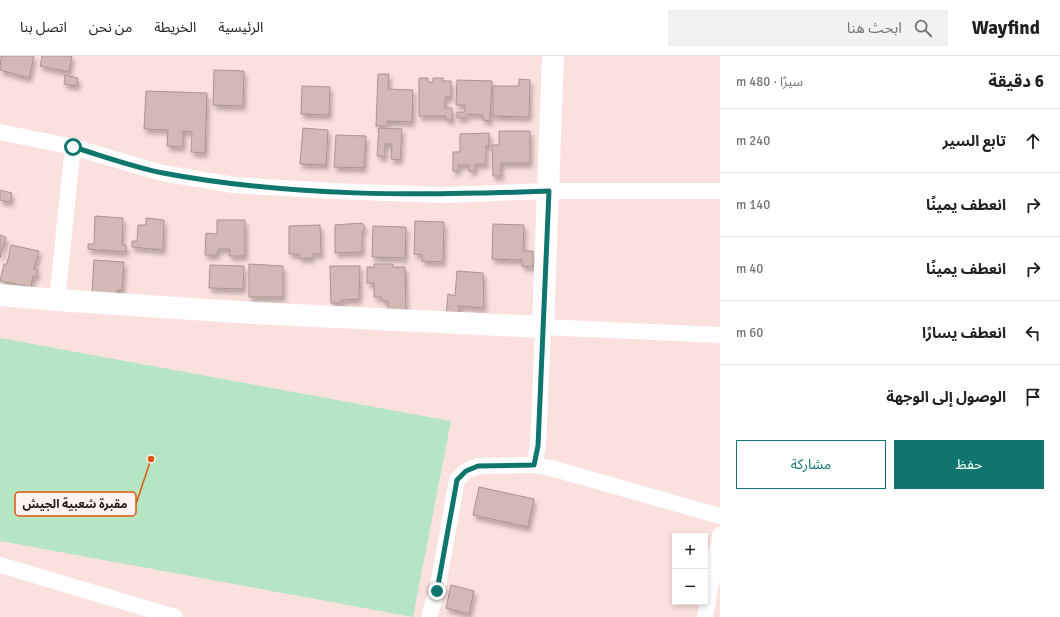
<!DOCTYPE html>
<html lang="ar">
<meta charset="utf-8">
<style>
:root{--surface:#fff;--page:#f2f2f2;--text:#202124;--muted:#757577;--line:#e0e0e0;--accent:#0f766e}
body{margin:0;font-family:Signika,"Noto Sans Arabic",sans-serif;background:var(--page);color:var(--text);direction:rtl}
.controls{position:absolute;right:12px;bottom:12px;display:grid;overflow:hidden;border-radius:0px;box-shadow:0 2px 6px #0003}
.controls button{width:36px;height:36px;display:grid;place-items:center;padding:0;border:0;border-bottom:1px solid var(--line);background:var(--surface);color:var(--text);font:20px sans-serif}
.stop{position:absolute;width:12px;height:12px;margin:-9px;border:3px solid #0f766e;border-radius:50%;background:#fff}
.stop.end{background:#0f766e;border-color:#fff;box-shadow:0 1px 4px #0008}
.list{margin:0;padding:0;list-style:none}
h2{display:flex;justify-content:space-between;align-items:center;height:52px;margin:0;padding:0 16px;font-size:17px}
h2 small{font-size:13px;font-weight:400;color:var(--muted)}
.list li{display:grid;grid-template-columns:26px 1fr auto;gap:12px;align-items:center;box-sizing:border-box;height:64px;padding:0 16px;border-top:1px solid var(--line)}
.list b{display:block;font-size:15px;white-space:nowrap}
.list em{font-size:13px;font-style:normal;color:var(--muted)}
.actions{display:flex;gap:8px;padding:12px 16px}
.actions a{flex:1;padding:9px 0;border:1px solid var(--accent);border-radius:0px;text-align:center;font-size:14px;color:var(--accent)}
.actions .main{background:var(--accent);color:#fff}
.icon{flex:none;width:22px;height:22px;fill:none;stroke:currentColor;stroke-width:2;stroke-linecap:round;stroke-linejoin:round}
.map{position:relative;flex:none;width:720px;height:561px;overflow:hidden;direction:ltr}
header{display:flex;align-items:center;gap:24px;box-sizing:border-box;height:56px;padding:0 20px;background:var(--surface);border-bottom:1px solid var(--line)}
header strong{font-size:19px}
nav{display:flex;gap:22px;margin-inline-start:auto;font-size:14px}
.search{width:280px;height:36px;background:var(--page);display:flex;align-items:center;gap:10px;box-sizing:border-box;padding:0 14px;border-radius:0px;color:var(--muted);font-size:15px}
main{display:flex}
aside{flex:1;background:var(--surface)}
.map>svg:first-child{display:block}
</style>
<header>
<strong>Wayfind</strong>
<div class="search"><svg class="icon" aria-label="search" viewBox="0 0 24 24"><circle cx="10" cy="10" r="6"/><path d="M15 15l6 6"/></svg>ابحث هنا</div>
<nav><a>الرئيسية</a><a>الخريطة</a><a>من نحن</a><a>اتصل بنا</a></nav>
</header>
<main>
<aside>
<h2>6 دقيقة<small>سيرًا · 480 m</small></h2>
<ul class="list">
<li><svg class="icon" aria-label="ahead" viewBox="0 0 24 24"><path d="M12 20V5M6 11l6-6 6 6"/></svg><div><b>تابع السير</b></div><em>240 m</em></li>
<li><svg class="icon" aria-label="right" viewBox="0 0 24 24"><path d="M7 20v-9h11M14 6l5 5-5 5"/></svg><div><b>انعطف يمينًا</b></div><em>140 m</em></li>
<li><svg class="icon" aria-label="right" viewBox="0 0 24 24"><path d="M7 20v-9h11M14 6l5 5-5 5"/></svg><div><b>انعطف يمينًا</b></div><em>40 m</em></li>
<li><svg class="icon" aria-label="left" viewBox="0 0 24 24"><path d="M17 20v-9H6M10 6l-5 5 5 5"/></svg><div><b>انعطف يسارًا</b></div><em>60 m</em></li>
<li><svg class="icon" aria-label="arrive" viewBox="0 0 24 24"><path d="M6 21V4h12l-3 4 3 4H6"/></svg><div><b>الوصول إلى الوجهة</b></div></li>
</ul>
<div class="actions"><a class="main">حفظ</a><a>مشاركة</a></div>
</aside>
<div class="map">
<svg width="720" height="561" viewBox="0 0 720 561">
<defs>
<filter id="shadow"><feDropShadow dx="2.5" dy="4.5" stdDeviation="2" flood-color="#0004"/></filter>
</defs>
<rect width="100%" height="100%" fill="#fbe1de"/>
<path fill="#b6e5c4" d="M0,282L451,365L413,561L0,485Z"/>
<g fill="#d2b9b6" stroke="#ab938f" filter="url(#shadow)">
<path d="M1,0H34L29,22L0,14Z"/>
<path d="M42,0H72L69,16L40,10Z"/>
<path d="M214,14L244,15L243,50L213,49Z"/>
<path d="M378,18H389L388,33L413,34L412,66L387,65V70H376Z"/>
<path d="M65,19L78,22L77,30L64,28Z"/>
<path d="M419,22H428V26H433V22H443V25H451V41H445V52H452V64H446V60H419Z"/>
<path d="M519,23L530,24L529,61L493,60V30H519Z"/>
<path d="M457,24L492,25L490,65L483,64V59L466,58V62H457V56H465V49H456Z"/>
<path d="M302,30L330,31L329,59L301,58Z"/>
<path d="M146,35L207,37L205,97L191,96L192,76L183,75V91L167,90L168,74L144,73Z"/>
<path d="M303,72L328,74L326,109L300,108Z"/>
<path d="M379,72L402,73L400,104L391,103L392,88H385V101L377,100Z"/>
<path d="M499,75H530V107H501V120H493L492,89H499Z"/>
<path d="M489,77V90H486V108H475V115H469V109H458V115H453V96H460V78Z"/>
<path d="M336,79L366,80L364,112L334,111Z"/>
<path d="M0,134L12,137L10,146L0,144Z"/>
<path d="M95,160L123,162L122,189H126V196L88,193V188H94Z"/>
<path d="M146,162L164,164L163,194L132,191V185H137L138,169H146Z"/>
<path d="M217,164H245V200H229L230,193H218L217,199H205L206,177L217,178Z"/>
<path d="M415,165L444,166L443,206L422,205V199L414,198Z"/>
<path d="M362,167L365,171L362,177V196L335,197V169Z"/>
<path d="M493,168L524,169L523,195H533V211L522,210V204L492,203Z"/>
<path d="M320,169L321,198H312V202H299V198H289V170Z"/>
<path d="M373,170L406,171L405,202L372,201Z"/>
<path d="M0,179L6,181L0,202Z"/>
<path d="M11,189L39,195L34,213L38,214L36,221L33,220L31,231L0,225L4,208H7Z"/>
<path d="M94,204L124,206L122,235L118,234L117,239L92,237Z"/>
<path d="M249,208L283,210V241H249Z"/>
<path d="M374,208H393V211H405L406,257H388V245H382V241H374V227H367V211H374Z"/>
<path d="M210,209L244,210L243,233L209,232Z"/>
<path d="M330,210H360L359,243L341,244V247H331Z"/>
<path d="M457,215L483,217L484,252L459,250V261L446,260L448,238L455,240Z"/>
<path d="M479,431L534,443L528,471L473,459Z"/>
<path d="M451,529L474,535L469,558L446,552Z"/>
</g>
<g fill="none" stroke-linecap="round" stroke-linejoin="round">
<g stroke="#fff" stroke-width="16">
<path d="M0,76L73,91L162,117L234,129L333,135L444,139L549,135H720"/>
<path d="M57,244L73,91"/>
<path d="M720,279L543,271L538,390L534,409L551,412L720,460"/>
<path d="M0,509L175,561"/>
<path d="M429,561L437,535L457,424L466,415L478,410L534,409"/>
<path d="M705,561L720,479"/>
</g>
<path stroke="#fff" stroke-width="22" d="M0,239L57,244L253,257L543,271L553,0"/>
</g>
<g fill="none" stroke-linecap="round" stroke-linejoin="round">
<path stroke="#0f766e" stroke-width="5" d="M73,91C103,100 133,111 163,117C290,141 421,140 549,135L538,390L534,409L478,410L466,415L457,424L437,535"/>
</g>
<path fill="none" stroke="#de560d" stroke-width="1.5" d="M151 403L136 448"/>
<circle fill="#de560d" stroke="#fdf3f1" stroke-width="1.5" cx="151" cy="403" r="4"/>
<rect fill="#fdf3f1" stroke="#de560d" stroke-width="1.5" x="15" y="436" width="121" height="24" rx="4"/>
<g font-size="12" text-anchor="middle" font-weight="bold" fill="#231a19">
<text x="75" y="452">مقبرة شعبية الجيش</text>
</g>
</svg>
<div class="controls">
<button>+</button>
<button>−</button>
</div>
<div class="stop" style="left:73px;top:91px"></div>
<div class="stop end" style="left:437px;top:535px"></div>
</div>
</main>
